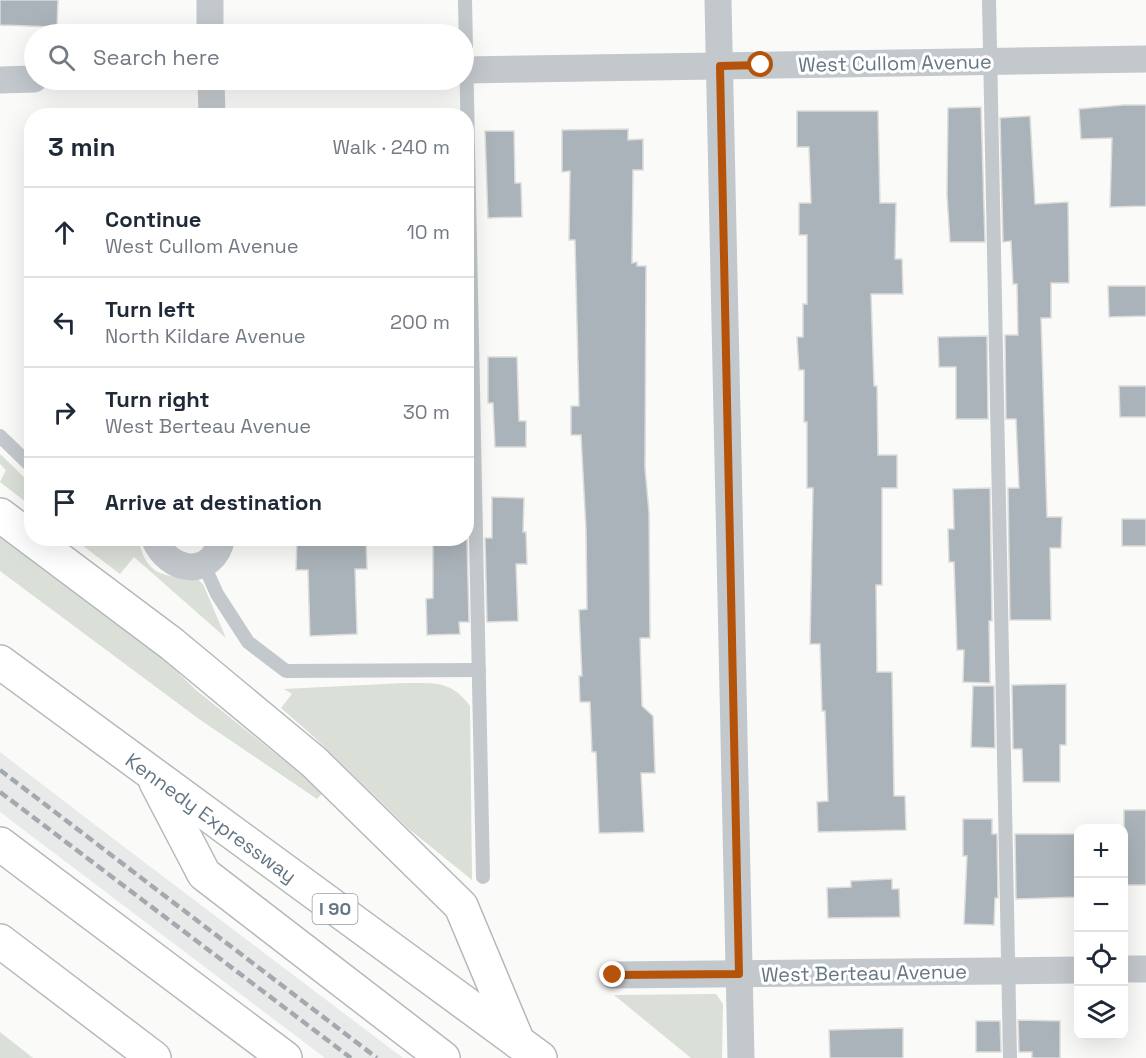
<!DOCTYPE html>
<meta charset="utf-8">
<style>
:root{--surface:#fff;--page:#f6f6f7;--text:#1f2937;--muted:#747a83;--line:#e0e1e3}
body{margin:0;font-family:"Space Grotesk",sans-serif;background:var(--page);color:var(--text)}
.controls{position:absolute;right:18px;bottom:18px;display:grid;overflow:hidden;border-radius:12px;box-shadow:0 6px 24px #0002}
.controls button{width:54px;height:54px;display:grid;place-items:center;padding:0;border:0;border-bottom:2px solid var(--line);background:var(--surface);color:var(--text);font:30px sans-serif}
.stop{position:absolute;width:18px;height:18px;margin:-14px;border:4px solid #b45309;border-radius:50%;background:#fff}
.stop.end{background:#b45309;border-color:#fff;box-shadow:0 2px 6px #0008}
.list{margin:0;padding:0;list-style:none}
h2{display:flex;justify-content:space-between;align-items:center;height:78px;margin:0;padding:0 24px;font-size:26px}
h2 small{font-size:20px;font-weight:400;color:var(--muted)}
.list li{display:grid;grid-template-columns:39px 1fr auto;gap:18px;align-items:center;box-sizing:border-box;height:90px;padding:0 24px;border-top:2px solid var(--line)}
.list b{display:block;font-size:22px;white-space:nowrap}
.list p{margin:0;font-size:20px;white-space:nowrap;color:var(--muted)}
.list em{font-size:20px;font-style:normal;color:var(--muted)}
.icon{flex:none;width:33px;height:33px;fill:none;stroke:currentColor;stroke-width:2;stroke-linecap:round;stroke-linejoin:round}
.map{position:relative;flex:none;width:1146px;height:1058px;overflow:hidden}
.search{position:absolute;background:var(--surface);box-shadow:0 6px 24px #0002;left:24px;top:24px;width:450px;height:66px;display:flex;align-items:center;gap:15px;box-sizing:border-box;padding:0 21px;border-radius:33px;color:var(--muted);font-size:22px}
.panel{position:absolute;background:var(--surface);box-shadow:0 6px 24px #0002;left:24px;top:108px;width:450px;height:438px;border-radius:24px}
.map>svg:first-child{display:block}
</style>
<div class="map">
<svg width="1146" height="1058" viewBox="0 0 1146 1058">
<rect width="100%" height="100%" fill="#fafaf8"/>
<path fill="#e8e9e9" d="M0,752L86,818L403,1058H325L0,812Z"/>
<g fill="#dadfd7">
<path d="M0,454L27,480H31V506L0,482L6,470L0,464Z"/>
<path d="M0,534L162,657L196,690L323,792L317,799L199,719L0,571Z"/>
<path d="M74,539H138C147,575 161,577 195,577L203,584L226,638L134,557L120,574Z"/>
<path d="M405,683C435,683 451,680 470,706L472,880L409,829L312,735L281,708L292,694L284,689Z"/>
<path d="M716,994L723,1004L722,1058H691L614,995Z"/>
<path d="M0,1032L33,1058H0Z"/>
</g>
<g fill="#aab3b9" stroke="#dcdcda" stroke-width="1.5">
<path d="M0,0H58L57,27L0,25Z"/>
<path d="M1123,105H1146V206L1110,207L1112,138L1081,139L1079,109Z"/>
<path d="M981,107L985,242H950L947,195L948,108Z"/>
<path d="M797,111H878L880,203H896L895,259H902L903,294H871L874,386H877L878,455H897V488H882V585H876L877,672H892L894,796H905L906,830L818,832L817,802L828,801L825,711H822L820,644H810L813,488H807V422H804V370H799L797,337H803V304H807V235H799V203H811L809,147H797Z"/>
<path d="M1030,116L1035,204L1068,202L1069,283H1051V318H1041L1047,517H1062L1061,548H1050L1051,620H1010L1008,488H1019L1016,419H1006L1005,335H1018L1017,284H1013L1011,241L1003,242L1000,118Z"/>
<path d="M628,129V140L643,139V170H633L632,263L637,262V266H646L645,468L649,512L650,638H640L642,706L653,716L655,773H641L644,832L606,833H599L596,752H592L590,702H580L579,676H582L579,610L587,609L586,529L581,435H571V406H579L575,240H569L570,171L562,172V130Z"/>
<path d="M485,131H514L515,183H521L522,217L488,218Z"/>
<path d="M1108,286H1146V316L1109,317Z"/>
<path d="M987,336L988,419H956V367H939L938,337Z"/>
<path d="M488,357H517L519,421H526V447H495L493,403H488Z"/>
<path d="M1119,386H1146V417H1120Z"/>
<path d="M990,488L992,621H989L990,683L963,682L964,650H957L954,562H949L948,529H954L953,489Z"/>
<path d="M492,497L524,498L523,532H526L527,564H516L518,621L487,622L485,538H492Z"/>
<rect x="1122" y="519" width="24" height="27"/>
<path d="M297,538H366L367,569H355L357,634L310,636L308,570H296Z"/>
<path d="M433,539H467L469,622H459L460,634L427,635L426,599L433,598Z"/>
<path d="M1066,684V745H1060V782H1023L1022,749H1013L1012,685Z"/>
<path d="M973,686H994L995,748L971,747Z"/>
<rect x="1124" y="810" width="22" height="75"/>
<path d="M963,819H992V834H997L998,898H995L994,925L964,924L967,856H963Z"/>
<path d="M1015,834H1078V897L1016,899Z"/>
<path d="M892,879V889H899L900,917L828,918L827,888L851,887V881Z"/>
<path d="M1018,1020L1060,1021V1058H1032V1052H1019Z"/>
<path d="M976,1021H1000L1001,1052H976Z"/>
<path d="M903,1028V1058H830L829,1030Z"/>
</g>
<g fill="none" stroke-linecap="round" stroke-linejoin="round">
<g stroke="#b4b9bd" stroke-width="36">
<g id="highway">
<path d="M0,515L172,644L314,762L461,906L518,1042"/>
<path d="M0,662L540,1058"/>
<path d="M156,782L204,874L443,1058"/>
<path d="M0,844L285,1058"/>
<path d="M0,941L154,1058"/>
</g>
</g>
<g stroke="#c3c8cc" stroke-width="14">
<path d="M465,0L483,877"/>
<path d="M989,0L1010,1058"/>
<path d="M0,436L32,467"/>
<path d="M204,565L217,594L248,642L286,671L479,670"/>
</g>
<g stroke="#c3c8cc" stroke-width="27">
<path d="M210,0V34"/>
<path d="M718,0L741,1058"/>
<path d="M464,70L1146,59"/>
<path d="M0,80L34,79"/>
<path d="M211,80L212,116"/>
<path d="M154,538C168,573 212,580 222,538"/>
<path d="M1124,969H1146"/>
<path d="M613,975L1078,970"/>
</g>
<use href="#highway" stroke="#fff" stroke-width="33"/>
<g stroke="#a2aab0" stroke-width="4.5" stroke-dasharray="9 4.5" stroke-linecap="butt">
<path d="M0,770L377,1058"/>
<path d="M0,792L351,1058"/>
</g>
</g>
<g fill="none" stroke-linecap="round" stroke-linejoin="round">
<path stroke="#b45309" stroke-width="8" d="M613,975L739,974L720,66L761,65"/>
</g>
<g text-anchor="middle" stroke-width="6" stroke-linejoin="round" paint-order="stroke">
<rect fill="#fff" stroke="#939fa8" stroke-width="1.5" x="312.5" y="894" width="45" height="30" rx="4.5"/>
<g font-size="18" font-weight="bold" fill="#657683">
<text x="335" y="915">I 90</text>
</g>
<g font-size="20" fill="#657683" stroke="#fff">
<text transform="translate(895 63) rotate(-1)" y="7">West Cullom Avenue</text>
<text transform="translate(211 818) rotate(36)" y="7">Kennedy Expressway</text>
<text transform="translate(864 973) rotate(-1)" y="7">West Berteau Avenue</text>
</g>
</g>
</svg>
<div class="controls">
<button>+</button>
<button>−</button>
<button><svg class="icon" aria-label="locate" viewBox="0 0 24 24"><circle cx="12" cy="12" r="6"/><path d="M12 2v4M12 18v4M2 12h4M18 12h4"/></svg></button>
<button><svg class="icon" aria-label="layers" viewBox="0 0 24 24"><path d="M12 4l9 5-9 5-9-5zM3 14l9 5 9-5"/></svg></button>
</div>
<div class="stop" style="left:761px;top:65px"></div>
<div class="stop end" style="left:613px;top:975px"></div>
<div class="search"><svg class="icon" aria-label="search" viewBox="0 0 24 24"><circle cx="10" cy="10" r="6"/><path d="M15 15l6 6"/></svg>Search here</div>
<section class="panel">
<h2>3 min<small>Walk · 240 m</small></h2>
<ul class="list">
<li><svg class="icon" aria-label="ahead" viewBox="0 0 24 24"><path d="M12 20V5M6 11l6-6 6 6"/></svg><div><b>Continue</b><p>West Cullom Avenue</p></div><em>10 m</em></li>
<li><svg class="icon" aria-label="left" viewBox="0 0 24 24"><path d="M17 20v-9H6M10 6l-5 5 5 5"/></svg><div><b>Turn left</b><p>North Kildare Avenue</p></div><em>200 m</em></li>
<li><svg class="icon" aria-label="right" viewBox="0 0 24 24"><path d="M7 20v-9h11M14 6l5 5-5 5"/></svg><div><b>Turn right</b><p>West Berteau Avenue</p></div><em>30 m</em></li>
<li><svg class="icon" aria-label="arrive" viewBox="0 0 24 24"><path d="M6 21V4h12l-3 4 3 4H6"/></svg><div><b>Arrive at destination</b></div></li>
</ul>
</section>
</div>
